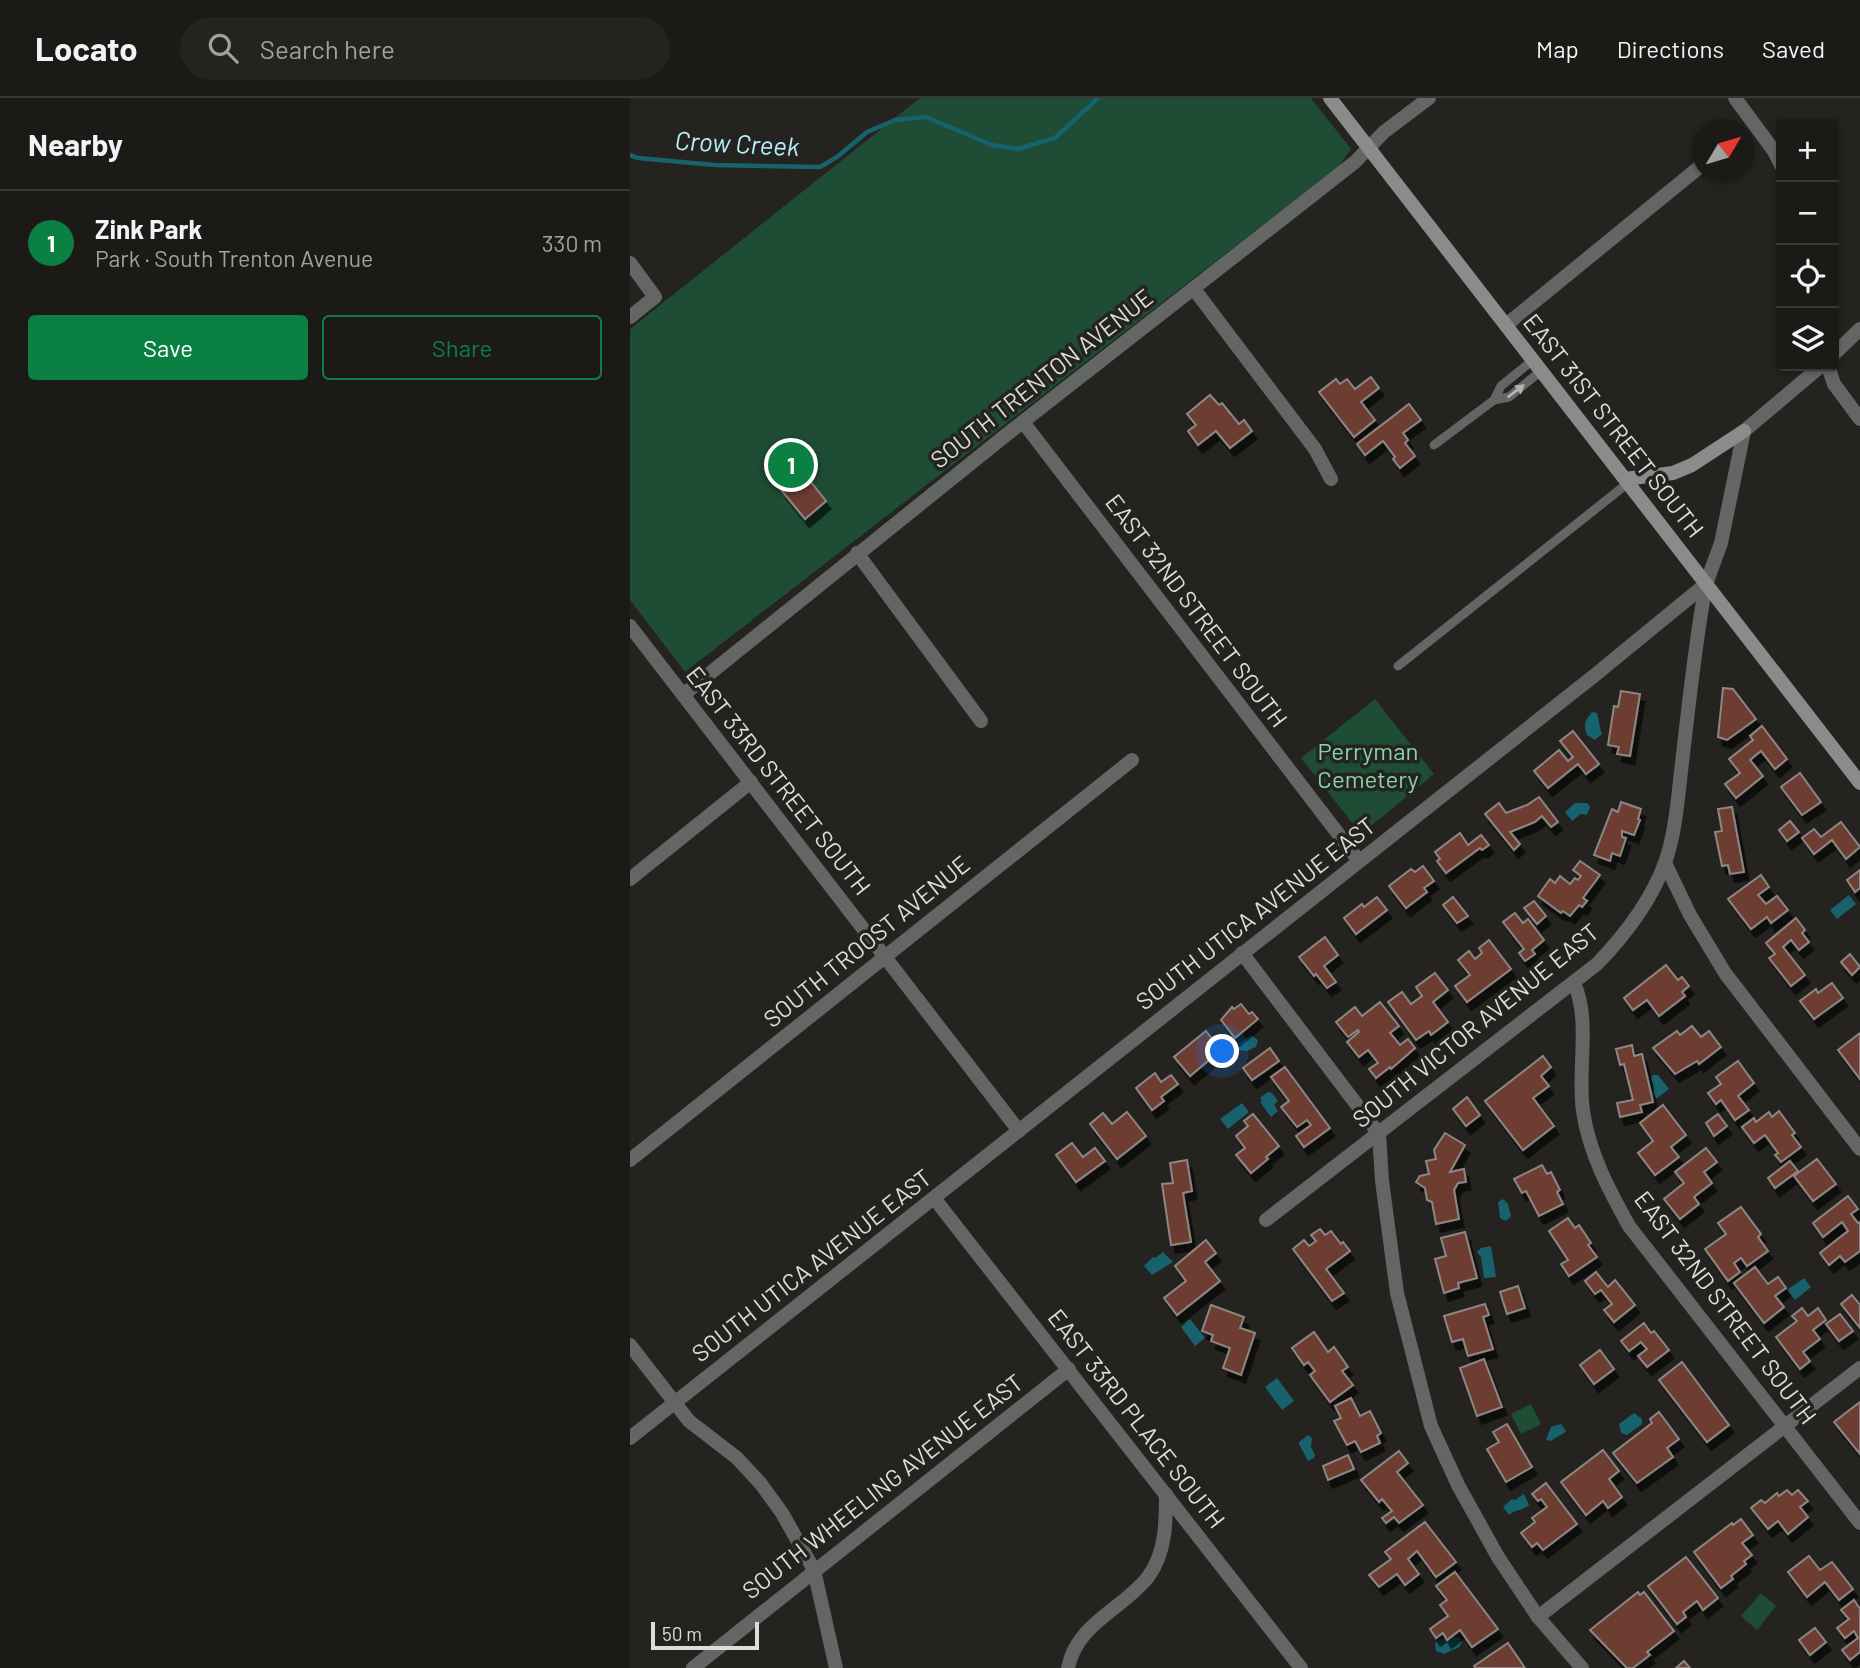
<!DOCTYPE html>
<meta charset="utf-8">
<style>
:root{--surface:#1b1a17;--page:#242320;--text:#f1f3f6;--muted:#a0a1a1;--line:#393836;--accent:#0b8043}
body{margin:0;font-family:Barlow,sans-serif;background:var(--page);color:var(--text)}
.controls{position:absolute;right:21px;top:21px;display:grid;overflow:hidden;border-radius:7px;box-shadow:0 2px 5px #0004}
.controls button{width:63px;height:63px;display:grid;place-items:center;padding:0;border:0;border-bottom:2px solid var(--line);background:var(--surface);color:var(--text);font:35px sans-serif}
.compass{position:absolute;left:1062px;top:21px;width:63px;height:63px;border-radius:50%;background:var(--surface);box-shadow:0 2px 5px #0004;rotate:52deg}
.scale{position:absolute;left:21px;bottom:18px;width:108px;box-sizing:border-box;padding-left:7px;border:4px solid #ddddda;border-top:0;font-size:19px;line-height:24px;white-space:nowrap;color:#ddddda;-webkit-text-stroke:5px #24231f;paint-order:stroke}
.you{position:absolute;left:593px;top:954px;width:24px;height:24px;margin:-18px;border:5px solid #fff;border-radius:50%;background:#1a73e8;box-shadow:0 0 0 10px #1a73e833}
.badge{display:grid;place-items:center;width:46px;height:46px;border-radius:50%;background:var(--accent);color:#fff;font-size:23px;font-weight:700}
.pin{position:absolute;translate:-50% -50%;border:4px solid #fff;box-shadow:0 2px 7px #0006}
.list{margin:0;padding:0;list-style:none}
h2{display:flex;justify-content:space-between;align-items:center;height:91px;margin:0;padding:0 28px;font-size:30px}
h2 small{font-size:23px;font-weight:400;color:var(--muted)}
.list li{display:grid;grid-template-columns:46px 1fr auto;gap:21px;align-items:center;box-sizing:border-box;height:105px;padding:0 28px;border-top:2px solid var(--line)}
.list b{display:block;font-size:26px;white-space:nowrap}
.list p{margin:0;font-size:23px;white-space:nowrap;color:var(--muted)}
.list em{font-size:23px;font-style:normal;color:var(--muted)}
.actions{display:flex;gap:14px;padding:21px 28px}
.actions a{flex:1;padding:16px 0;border:2px solid var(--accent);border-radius:7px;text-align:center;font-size:24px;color:var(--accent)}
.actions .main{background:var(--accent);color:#fff}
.icon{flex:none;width:38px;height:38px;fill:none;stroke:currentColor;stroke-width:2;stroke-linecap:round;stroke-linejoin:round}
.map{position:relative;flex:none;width:1230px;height:1570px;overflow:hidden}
header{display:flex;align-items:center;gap:42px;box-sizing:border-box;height:98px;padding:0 35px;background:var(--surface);border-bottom:2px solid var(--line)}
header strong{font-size:33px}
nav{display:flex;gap:38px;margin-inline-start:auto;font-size:24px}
.search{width:490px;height:63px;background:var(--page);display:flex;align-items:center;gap:18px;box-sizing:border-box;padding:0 24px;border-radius:38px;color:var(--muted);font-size:26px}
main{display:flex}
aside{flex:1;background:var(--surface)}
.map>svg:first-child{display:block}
</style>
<header>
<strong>Locato</strong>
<div class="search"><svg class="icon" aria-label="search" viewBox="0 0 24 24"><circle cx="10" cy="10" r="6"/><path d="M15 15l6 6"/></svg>Search here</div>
<nav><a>Map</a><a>Directions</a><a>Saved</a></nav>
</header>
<main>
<aside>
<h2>Nearby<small></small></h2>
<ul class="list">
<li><span class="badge">1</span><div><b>Zink Park</b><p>Park · South Trenton Avenue</p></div><em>330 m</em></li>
</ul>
<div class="actions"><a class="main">Save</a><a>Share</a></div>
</aside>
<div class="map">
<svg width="1230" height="1570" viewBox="0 0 1230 1570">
<defs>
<filter id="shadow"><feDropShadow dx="4.5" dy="8" stdDeviation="0" flood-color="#0009"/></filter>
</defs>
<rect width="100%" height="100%" fill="#24231f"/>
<g fill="#1e4c34">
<path d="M290,0H681L721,51L710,67L55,574L0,502V231Z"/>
<path d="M745,601L804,676L736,732L727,731L671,660Z"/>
<path d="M901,1306L911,1326L891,1336L881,1316Z"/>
<path d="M1131,1495L1146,1508L1127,1532L1111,1518Z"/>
</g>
<g fill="#17626d">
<path d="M962,614L967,615C969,622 969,629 972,636L965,642L957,637C953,625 955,623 962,614Z"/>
<path d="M945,705H957L960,709L957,717L951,716L942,723L935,714Z"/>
<path d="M1219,797L1226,806L1207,821L1200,812Z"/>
<path d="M621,937L628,942L626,949L617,953L609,952V945Z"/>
<path d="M1023,977H1028L1039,991L1026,1001L1022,995L1024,990L1021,980Z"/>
<path d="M638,994L642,995L648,1003L644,1007L648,1013L641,1019L630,1004L632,1003L630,1000Z"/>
<path d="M612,1005L619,1014L598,1031L590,1021Z"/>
<path d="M873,1101L878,1106L881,1118L876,1123L870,1120L868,1104Z"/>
<path d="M861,1148L866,1179L854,1180L851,1159L847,1154L851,1150Z"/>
<path d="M533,1154L543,1164L522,1177L514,1168L523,1159L525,1160Z"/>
<path d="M1174,1180L1181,1189L1165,1202L1157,1192Z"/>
<path d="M560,1221L575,1240L565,1248L551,1229Z"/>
<path d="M647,1280L664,1303L652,1312L635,1289Z"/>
<path d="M1004,1315L1012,1321V1326L997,1337L991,1335L989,1326Z"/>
<path d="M931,1326L936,1333C932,1338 926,1338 922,1343L916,1342L921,1329Z"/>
<path d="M678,1337L682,1340L681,1349L685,1357L684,1360L678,1363L669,1346V1344Z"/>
<path d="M894,1396L899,1407C892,1413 885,1411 879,1417L873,1409L882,1401L885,1402Z"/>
<path d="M824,1538L830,1540L832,1544L829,1549L814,1556L806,1553L805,1545L809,1541L818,1542Z"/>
</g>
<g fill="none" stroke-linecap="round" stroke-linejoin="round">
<path stroke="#17626d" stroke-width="4.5" d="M0,57L8,60L85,67L190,69L207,59L237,34L265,22L296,19L362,47L388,51L425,40L468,0"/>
</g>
<g fill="#6d3d31" stroke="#8c8785" stroke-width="2" filter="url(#shadow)">
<path d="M741,279L749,290L731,304L745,322L724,339L689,294L706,281L710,286L717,281L725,291Z"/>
<path d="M580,297L589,307L592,305L609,326L614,322L622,333L600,350L586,333L568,347L558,333L566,327L557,316Z"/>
<path d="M779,306L791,322L773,335L778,342L775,345L785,358L770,370L763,361L765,359L753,343L735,357L727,346Z"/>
<path d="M174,375L196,403L175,421L152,393Z"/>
<path d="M1093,590L1103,591L1126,621L1097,642L1088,639Z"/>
<path d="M991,593L1010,596L1000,658L987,656L989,649L978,647L984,608L988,609Z"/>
<path d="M1132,628L1157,661L1145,671L1131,653L1120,662L1133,678L1106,700L1095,686L1110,675L1099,661L1123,642L1120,638Z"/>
<path d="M943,633L969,666L956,676L948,666L918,690L904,673L929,652L938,663L943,659L930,643Z"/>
<path d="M1170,675L1191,704L1172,717L1151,689Z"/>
<path d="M909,699L928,724L921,729L912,718L905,724L880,734L890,746L884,752L855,716L869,705L876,715L897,707Z"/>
<path d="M991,704L1011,711L1008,721L1010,722L1004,737L992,733V739L996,740L990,758L982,755L980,763L964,757L982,711L988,714Z"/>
<path d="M1102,709L1114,774L1100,776L1098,767L1092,768L1085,734L1092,733L1088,711Z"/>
<path d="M1160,723L1169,734L1157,743L1149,732Z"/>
<path d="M1211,724L1230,749L1216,761L1202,742L1184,756L1172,740L1184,731L1191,739Z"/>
<path d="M830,735L838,747L851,737L859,747L852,752L850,750L816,775L807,763L810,761L805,754Z"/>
<path d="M950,763L970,777L953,800L957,803L952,809L949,807L940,818L933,813L931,815L908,798L920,781L925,785L930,778L940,786L945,780L948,782L951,778L943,772Z"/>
<path d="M793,768L804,783L794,790L797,794L776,810L759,788L781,771L785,774Z"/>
<path d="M1230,772V790L1225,794L1217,782Z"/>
<path d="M1131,777L1139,789L1128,797L1136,806L1147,798L1158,812L1141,825L1137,819L1121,831L1098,801Z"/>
<path d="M747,799L757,812L726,836L714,820L732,806L734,809Z"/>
<path d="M823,799L838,818L827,825L813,807Z"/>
<path d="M904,803L916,818L907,826L894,810Z"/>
<path d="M885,815L893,825L898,821L914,842L902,852L905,856L895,863L889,855L894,851L873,824Z"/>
<path d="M1166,820L1175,832L1172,835L1179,844L1169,852L1161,842L1153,849L1175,877L1161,888L1139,860L1145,856L1136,845Z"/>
<path d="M695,839L708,857L694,868L706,884L697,890L686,876L684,878L669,859Z"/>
<path d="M859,842L881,871L837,904L825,888L840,877L828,862L839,853L845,861L852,855L849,850Z"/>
<path d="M1220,856L1230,869L1222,877L1211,864Z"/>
<path d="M1036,867L1048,882L1052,879L1059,888L1052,894L1055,898L1029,918L1017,902L1003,912L994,900Z"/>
<path d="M805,875L818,892L803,904L818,924L801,937L799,933L786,942L758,904L772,894L781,906L792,898L786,889Z"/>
<path d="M1202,885L1213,900L1184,921L1170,903L1186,891L1188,895Z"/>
<path d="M750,904L769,928L760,935L770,947L778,941L785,950L761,971L760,969L746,980L739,971L748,965L738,952L729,959L717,944L729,934L728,932L718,939L706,924L725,909L732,918Z"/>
<path d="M611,906L619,916L622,914L628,921L605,940L591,922L602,909L604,911Z"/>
<path d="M1062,928L1071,939L1079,933L1091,949L1069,966L1067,963L1045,976L1023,950L1047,933L1050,937Z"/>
<path d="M576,933L591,952L560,978L544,959Z"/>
<path d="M1230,935V981L1208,952Z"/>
<path d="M1002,947L1004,958L1012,956L1023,1004L1010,1007L1012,1014L990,1019L987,1005L1003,1002L994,966L990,967L986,951Z"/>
<path d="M640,950L649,963L622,982L613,970Z"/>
<path d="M913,958L921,969L911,978L919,988L903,1000L924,1028L893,1052L855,1003Z"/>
<path d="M1108,963L1124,985L1108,998L1119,1012L1105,1022L1091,1002L1086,1006L1078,995L1091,986L1086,979Z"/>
<path d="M655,969L700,1030L674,1049L666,1038L681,1027L677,1022L667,1029L651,1009L659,1003L641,979Z"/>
<path d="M525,975L531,984L541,977L548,986L531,999L534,1003L522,1012L506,990Z"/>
<path d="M837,999L850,1017L836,1028L823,1011Z"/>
<path d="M1033,1007L1056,1037L1041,1049L1049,1059L1025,1077L1008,1055L1023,1043L1010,1025Z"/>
<path d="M1149,1013L1165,1035L1162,1037L1171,1049L1151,1064L1145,1057L1148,1055L1135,1037L1124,1045L1112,1029L1124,1020L1126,1024L1139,1014L1142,1019Z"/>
<path d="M497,1014L516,1038L487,1061L460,1026L473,1015L482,1026Z"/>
<path d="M623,1016L649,1048L636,1059L638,1061L621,1075L606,1057L615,1050L606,1038L618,1028L614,1023Z"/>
<path d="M1088,1016L1097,1028L1084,1038L1076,1025Z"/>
<path d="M815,1035L835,1047L820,1074L834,1071L836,1084L828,1085L824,1092L829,1121L806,1126L802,1104L797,1102L795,1090L786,1084L790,1078L799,1076L796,1063L806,1061L804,1052Z"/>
<path d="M442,1045L453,1059L465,1050L475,1063L446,1084L426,1057Z"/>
<path d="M1076,1050L1087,1064L1074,1074L1082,1085L1064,1099L1069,1106L1050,1121L1034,1101L1054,1085L1045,1074Z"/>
<path d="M1187,1061L1206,1086L1183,1103L1164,1078Z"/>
<path d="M557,1062L562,1093L553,1095L561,1144L541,1147L532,1086L543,1085L540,1065Z"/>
<path d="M1160,1063L1168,1073L1145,1090L1138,1080Z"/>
<path d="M912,1067L917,1076L921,1074L930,1092L927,1094L933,1106L909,1118L896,1093L892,1095L884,1081Z"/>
<path d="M1218,1098L1228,1111L1221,1116L1228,1125L1230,1124V1153L1215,1164L1210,1158L1199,1167L1190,1155L1218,1133L1212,1124L1193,1139L1183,1125Z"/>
<path d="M1111,1109L1131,1136L1128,1139L1138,1153L1117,1168L1111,1160L1104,1165L1110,1174L1098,1183L1075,1151L1096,1136L1088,1125Z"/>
<path d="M938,1120L945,1130L949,1127L961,1145L958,1147L967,1159L939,1178L931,1166L938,1162L919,1133Z"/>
<path d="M690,1131L695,1137L701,1133L711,1146L713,1144L720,1153L696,1171L714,1195L702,1203L663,1151L674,1142L679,1148L686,1143L681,1137Z"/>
<path d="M835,1134L847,1180L828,1185L829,1190L814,1195L805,1161L816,1158L811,1140Z"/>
<path d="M576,1142L586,1155L575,1164L590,1183L547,1217L534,1200L556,1183L545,1168Z"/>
<path d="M1125,1169L1138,1186L1148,1179L1156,1190L1145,1198L1154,1209L1134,1225L1104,1185Z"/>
<path d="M966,1174L978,1189L985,1182L1005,1207L984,1224L974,1212L982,1206L971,1192L965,1196L955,1183Z"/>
<path d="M888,1188L895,1210L877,1216L870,1194Z"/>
<path d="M1222,1197L1230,1207V1230L1211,1206Z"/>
<path d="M855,1206L859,1217L853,1219L863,1251L838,1258L833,1241L822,1244L814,1218Z"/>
<path d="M581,1207L614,1219L610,1230L625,1235L611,1277L593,1270L600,1250L581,1243L583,1237L572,1233Z"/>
<path d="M1172,1210L1178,1218L1188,1210L1196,1222L1183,1232L1190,1241L1173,1254L1180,1263L1170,1271L1146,1239L1167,1223L1162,1218Z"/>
<path d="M1210,1216L1223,1233L1209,1243L1196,1226Z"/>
<path d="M1014,1225L1021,1235L1024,1233L1039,1252L1017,1269L1008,1258L1017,1251L1011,1244L999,1253L991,1243Z"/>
<path d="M684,1234L698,1254L704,1249L718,1269L712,1273L723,1287L700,1304L680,1277L685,1273L678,1264L674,1267L662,1250Z"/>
<path d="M970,1252L984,1271L964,1286L950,1267Z"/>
<path d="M854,1261L872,1309L847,1318L830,1270Z"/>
<path d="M1052,1264L1099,1327L1077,1344L1029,1282Z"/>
<path d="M721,1300L730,1318L740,1313L751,1335L747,1338L750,1345L731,1354L725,1343L717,1347L704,1323L711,1320L705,1308Z"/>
<path d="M1230,1304V1356L1204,1324Z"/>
<path d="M1029,1314L1049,1341L1037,1350L1043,1359L1007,1385L983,1355L1022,1325L1020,1321Z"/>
<path d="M877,1326L902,1369L876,1384L857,1351L869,1344L863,1334Z"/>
<path d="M973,1352L989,1373L979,1381L992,1399L978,1410L973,1403L956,1417L931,1384Z"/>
<path d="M769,1353L778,1365L767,1374L793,1407L769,1425L764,1419L756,1425L752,1420L762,1413L752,1401L749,1404L731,1382Z"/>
<path d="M718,1357L724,1371L698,1382L693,1368Z"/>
<path d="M916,1385L947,1426L913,1452L907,1445L902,1449L891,1435L905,1424L902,1420L917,1409L911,1401L908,1403L902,1396Z"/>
<path d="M1157,1392L1162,1397L1168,1392L1178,1403L1170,1409L1178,1419L1158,1436L1148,1423L1138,1431L1121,1410L1131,1402L1135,1405L1147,1395L1149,1398Z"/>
<path d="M1111,1421L1123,1437L1112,1445L1122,1457L1114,1463L1116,1466L1101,1478L1103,1481L1091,1490L1064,1454L1102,1425L1103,1427Z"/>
<path d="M795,1424L826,1464L806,1479L787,1453L778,1461L789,1476L775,1487L767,1476L749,1489L739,1477L761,1461L755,1454Z"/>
<path d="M1179,1458L1190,1472L1202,1464L1223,1491L1209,1502L1195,1484L1177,1499L1158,1474Z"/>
<path d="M1056,1459L1088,1500L1073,1512L1067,1503L1053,1514L1056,1519L1047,1526L1018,1488Z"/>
<path d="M825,1474L868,1531L842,1549L830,1532L817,1542L813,1535L806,1540L800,1531L818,1518L810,1507L817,1502L806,1488Z"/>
<path d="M1008,1494L1010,1497L1014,1494L1044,1533L1017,1554L1020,1557L1003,1570H997L960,1532Z"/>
<path d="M1224,1502L1230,1511V1554L1220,1562L1212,1552L1228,1540L1224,1533L1215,1540L1207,1530L1219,1521L1211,1512Z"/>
<path d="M1185,1530L1196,1544L1180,1557L1169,1542Z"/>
<path d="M878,1545L895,1570H845L844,1568Z"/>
<path d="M1054,1563L1060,1570H1046Z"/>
</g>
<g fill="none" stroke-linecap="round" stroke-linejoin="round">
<g stroke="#646665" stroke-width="9">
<path d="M903,262L871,288L864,302L879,299L911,273"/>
<path d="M804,347L864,302"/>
<path d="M768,568L998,385"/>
</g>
<g stroke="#646665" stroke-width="14">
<path d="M1105,0L1144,53L1151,67"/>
<path d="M0,165L25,199L0,219"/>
<path d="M564,191L685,351L701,381"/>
<path d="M876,227L1072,67"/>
<path d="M1198,268L1204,286L1230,321"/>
<path d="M393,324L729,763"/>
<path d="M227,455L351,623"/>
<path d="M0,528L389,1033"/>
<path d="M53,597L376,337L725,64L754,34L799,0"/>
<path d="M1035,765L1060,817L1095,875L1230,1051"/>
<path d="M0,781L121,684"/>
<path d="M612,855L749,1036L752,1083L767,1195L801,1328L828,1387L868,1459L908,1519L952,1570"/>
<path d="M944,885C961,923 947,971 953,1013C959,1055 979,1092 999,1128L1230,1425"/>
<path d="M0,1062L502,662"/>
<path d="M304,1100L671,1570"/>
<path d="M636,1122L967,866C995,837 1021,803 1035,765C1046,733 1048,698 1052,665C1059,605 1065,545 1076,486"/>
<path d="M0,1247L59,1323L107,1360L131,1386L152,1415L184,1472L206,1570"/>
<path d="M908,1519L1230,1270"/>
<path d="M63,1570L439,1271"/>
<path d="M438,1570C447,1525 492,1512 518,1479C536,1455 536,1424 536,1396"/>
</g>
<g stroke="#646665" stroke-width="14">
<path d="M1204,256L1230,231"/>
<path d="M0,1340L965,577L1076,486L1091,445L1114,333L1191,268"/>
</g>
<g stroke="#898c8b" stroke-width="14">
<path d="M700,0L1230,685"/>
<path d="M995,381L1043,375L1062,367L1114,333"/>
</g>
</g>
<defs><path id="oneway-solid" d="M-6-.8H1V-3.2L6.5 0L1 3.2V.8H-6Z" transform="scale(1.75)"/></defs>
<use fill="#b3b3b1" href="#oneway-solid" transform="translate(886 293) rotate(-37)"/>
<g text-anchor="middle" stroke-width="7" stroke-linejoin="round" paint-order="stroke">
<g font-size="24" fill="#ddddda" stroke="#24231f">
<text transform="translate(412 281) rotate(-38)" y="8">SOUTH TRENTON AVENUE</text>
<text transform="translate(983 328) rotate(52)" y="8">EAST 31ST STREET SOUTH</text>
<text transform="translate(566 513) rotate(53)" y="8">EAST 32ND STREET SOUTH</text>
<text transform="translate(148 683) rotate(52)" y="8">EAST 33RD STREET SOUTH</text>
<text transform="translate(626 816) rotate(-38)" y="8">SOUTH UTICA AVENUE EAST</text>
<text transform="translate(237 844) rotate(-39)" y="8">SOUTH TROOST AVENUE</text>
<text transform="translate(846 928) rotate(-39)" y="8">SOUTH VICTOR AVENUE EAST</text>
<text transform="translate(182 1168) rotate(-38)" y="8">SOUTH UTICA AVENUE EAST</text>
<text transform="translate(1095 1210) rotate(53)" y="8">EAST 32ND STREET SOUTH</text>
<text transform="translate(506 1321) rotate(52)" y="8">EAST 33RD PLACE SOUTH</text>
<text transform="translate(253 1389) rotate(-38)" y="8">SOUTH WHEELING AVENUE EAST</text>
</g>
<g font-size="24" fill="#86d5a8" stroke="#24231f">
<text x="738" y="662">Perryman<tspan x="738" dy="28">Cemetery</tspan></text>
</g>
<g font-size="26" font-style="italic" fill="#b4eff9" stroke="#24231f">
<text transform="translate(107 46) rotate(3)" y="9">Crow Creek</text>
</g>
</g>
</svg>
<div class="controls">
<button>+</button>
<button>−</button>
<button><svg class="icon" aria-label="locate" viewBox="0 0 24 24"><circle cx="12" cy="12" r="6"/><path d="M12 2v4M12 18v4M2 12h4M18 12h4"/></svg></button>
<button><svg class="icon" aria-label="layers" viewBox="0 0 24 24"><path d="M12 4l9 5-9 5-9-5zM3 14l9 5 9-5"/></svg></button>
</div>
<svg class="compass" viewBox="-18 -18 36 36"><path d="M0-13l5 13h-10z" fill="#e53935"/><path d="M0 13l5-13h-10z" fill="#a0a1a1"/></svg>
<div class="scale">50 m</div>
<div class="you"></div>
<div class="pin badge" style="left:161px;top:367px">1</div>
</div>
</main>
